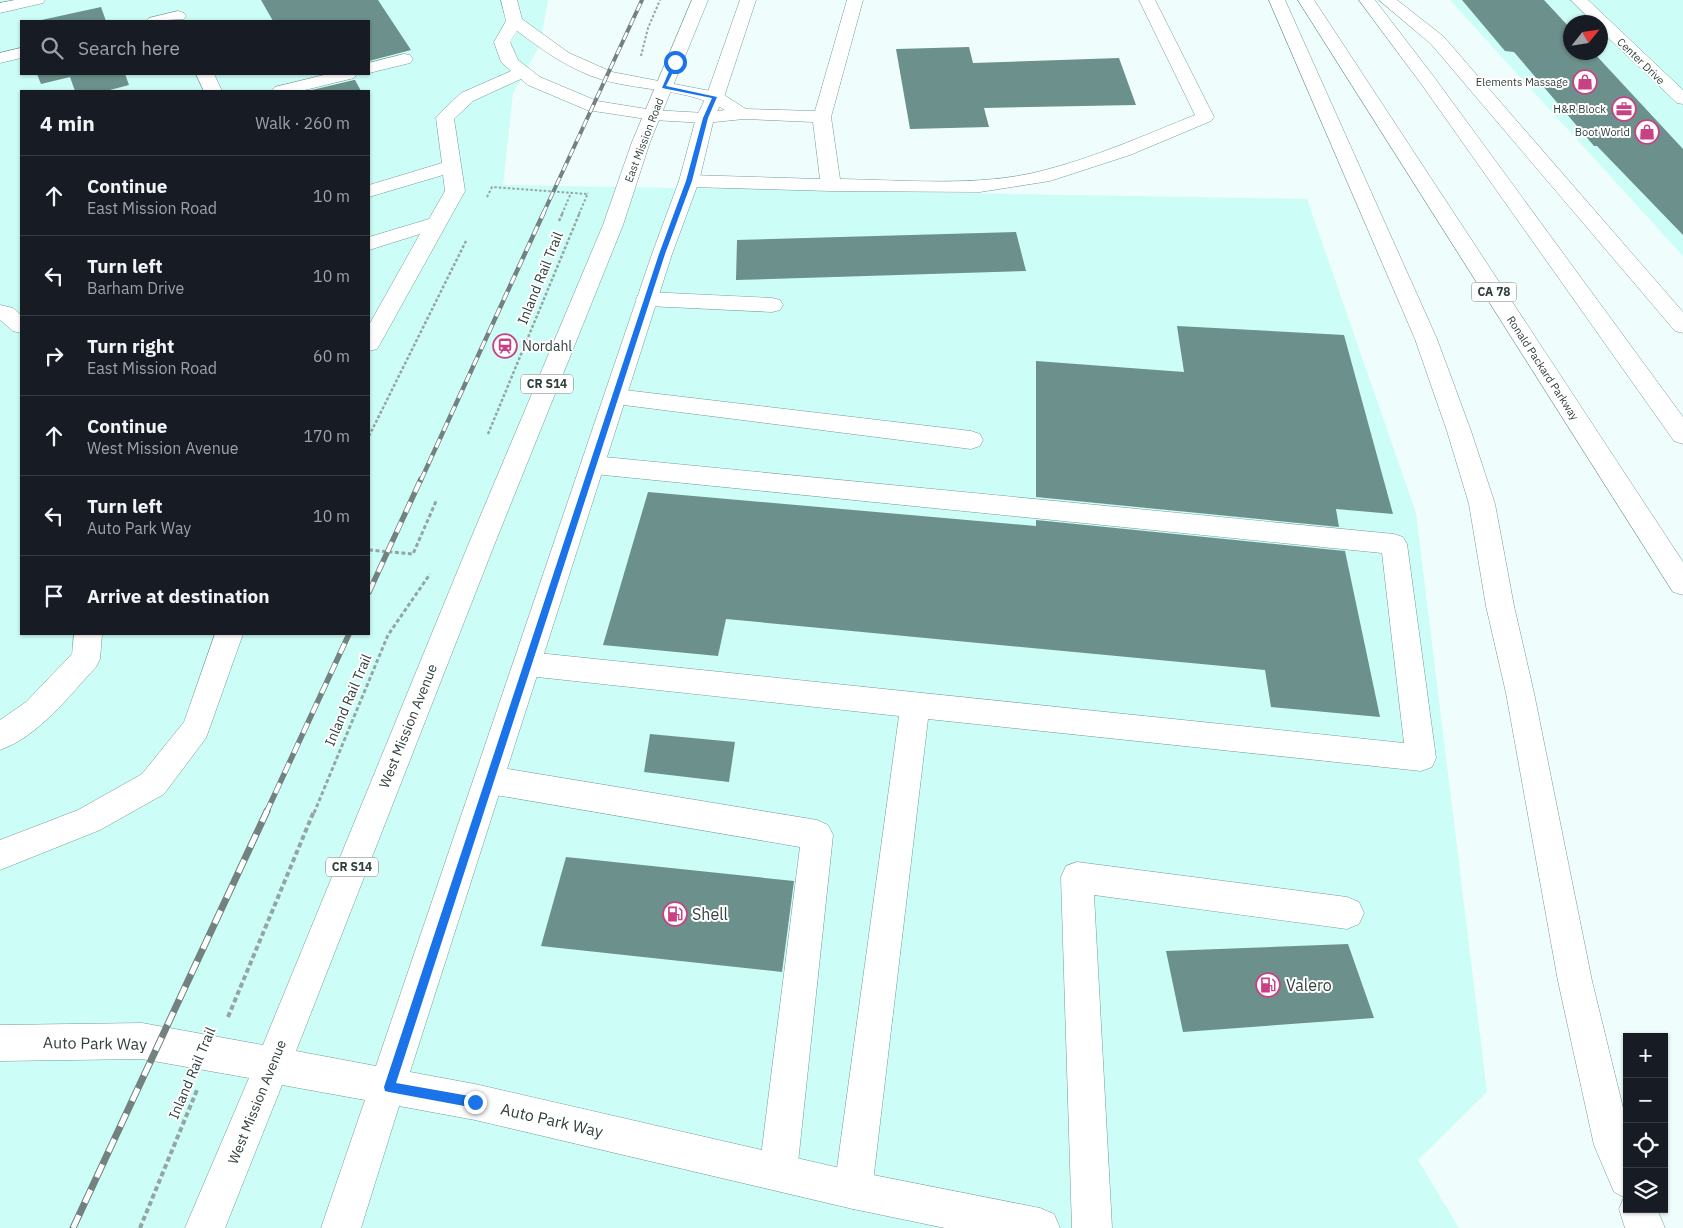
<!DOCTYPE html>
<meta charset="utf-8">
<style>
:root{--surface:#171b24;--page:#242831;--text:#f1f3f6;--muted:#9ea1a6;--line:#363941}
body{margin:0;font-family:"IBM Plex Sans",sans-serif;background:var(--page);color:var(--text)}
.controls{position:absolute;right:15px;bottom:15px;display:grid;overflow:hidden;border-radius:0px;box-shadow:0 1px 4px #0004}
.controls button{width:45px;height:45px;display:grid;place-items:center;padding:0;border:0;border-bottom:1px solid var(--line);background:var(--surface);color:var(--text);font:25px sans-serif}
.compass{position:absolute;left:1563px;top:15px;width:45px;height:45px;border-radius:50%;background:var(--surface);box-shadow:0 1px 4px #0004;rotate:60deg}
.stop{position:absolute;width:15px;height:15px;margin:-11px;border:4px solid #1a73e8;border-radius:50%;background:#fff}
.stop.end{background:#1a73e8;border-color:#fff;box-shadow:0 1px 5px #0008}
.list{margin:0;padding:0;list-style:none}
h2{display:flex;justify-content:space-between;align-items:center;height:65px;margin:0;padding:0 20px;font-size:21px}
h2 small{font-size:16px;font-weight:400;color:var(--muted)}
.list li{display:grid;grid-template-columns:32px 1fr auto;gap:15px;align-items:center;box-sizing:border-box;height:80px;padding:0 20px;border-top:1px solid var(--line)}
.list b{display:block;font-size:19px;white-space:nowrap}
.list p{margin:0;font-size:16px;white-space:nowrap;color:var(--muted)}
.list em{font-size:16px;font-style:normal;color:var(--muted)}
.icon{flex:none;width:28px;height:28px;fill:none;stroke:currentColor;stroke-width:2;stroke-linecap:round;stroke-linejoin:round}
.map{position:relative;flex:none;width:1683px;height:1228px;overflow:hidden}
.search{position:absolute;background:var(--surface);box-shadow:0 1px 4px #0004;left:20px;top:20px;width:350px;height:55px;display:flex;align-items:center;gap:12px;box-sizing:border-box;padding:0 18px;border-radius:0px;color:var(--muted);font-size:19px}
.panel{position:absolute;background:var(--surface);box-shadow:0 1px 4px #0004;left:20px;top:90px;width:350px;height:545px;border-radius:0px}
.map>svg:first-child{display:block}
</style>
<div class="map">
<svg width="1683" height="1228" viewBox="0 0 1683 1228">
<rect width="100%" height="100%" fill="#effefc"/>
<g fill="#ccfdf6" fill-rule="evenodd">
<path d="M0,0H548L540,45L513,93L503,185L1307,199L1416,513L1487,1092L1418,1160L1459,1228H0ZM21,21H369V74H21ZM21,91H369V634H21Z"/>
<path d="M1450,0H1683V256ZM1570,22H1600V52H1570Z"/>
</g>
<g fill="#6c908b">
<path d="M261,0H378L411,50L369,61V21H273Z"/>
<path d="M1462,0H1544L1570,28V52H1593L1683,149V235L1597,146H1594L1514,52L1505,51Z"/>
<path d="M101,7L106,21H37Z"/>
<path d="M969,47L973,63L1119,58L1136,105L984,108L989,127L910,129L896,49Z"/>
<path d="M37,74H125L129,85L106,91H75L70,77L41,84Z"/>
<path d="M355,80L361,91L312,90L354,80Z"/>
<path d="M1016,232L1026,271L736,280L737,240Z"/>
<path d="M1177,326L1344,335L1393,514L1336,509L1339,527L1036,497V361L1184,372Z"/>
<path d="M648,492L1036,526V520L1345,551L1380,717L1271,707L1265,670L726,619L718,656L603,645Z"/>
<path d="M650,734L735,742L729,782L644,772Z"/>
<path d="M566,857L794,881L782,972L541,946Z"/>
<path d="M1348,944L1374,1018L1183,1032L1166,951Z"/>
</g>
<g fill="none" stroke-linecap="round" stroke-linejoin="round">
<g stroke="#769b96" stroke-width="1">
<g id="minor">
<path d="M15,0H45L43,3L0,13V3Z"/>
<path d="M501,0H517L522,19L569,53L612,72L721,93L746,109L815,111L847,0H863L831,117L840,179C903,180 980,187 1041,171C1094,158 1145,135 1195,115L1139,0H1155L1214,117L1211,121L1130,155L1050,181L980,192L831,191L689,187L682,185L679,181L682,177L689,175L820,179L813,122L744,119L705,123L653,120L587,110L528,85L521,79L473,101L454,119L465,191L380,344L377,349L369,351V325L420,234L369,250V237L429,219L445,191L443,175L369,197V185L442,163L436,118L439,114L461,93L511,71L501,62L494,42L506,21ZM517,31C544,51 570,70 603,80C643,91 689,89 725,110L705,113L653,110L597,101L540,77L518,60L510,42Z"/>
<path d="M1571,0H1588L1683,90V104L1677,103L1600,30V22H1593Z"/>
<path d="M178,11L184,13L186,16L184,19L147,21L149,18Z"/>
<path d="M21,48V58L0,63V53Z"/>
<path d="M404,54L410,55L413,59L410,63L369,73V63Z"/>
<path d="M196,74H214L222,91H204Z"/>
<path d="M328,74H357L354,78L301,91H272L275,87Z"/>
<path d="M647,292L772,298L780,300L783,305L780,310L772,312L647,306L639,304L636,299L639,294Z"/>
<path d="M0,305L13,308L21,315V333L13,331L0,320Z"/>
<path d="M616,389L971,431L980,434L983,440L980,446L971,449L608,403L604,397L608,391Z"/>
<path d="M594,456L1394,534L1403,537L1407,544L1436,758L1432,767L1421,771L928,719L872,1190L867,1204L853,1209L839,1204L834,1190L899,716L528,676L518,672L514,664L518,656L528,652L1404,743L1382,553L594,474L585,471L582,465L585,459Z"/>
<path d="M74,634H102L100,659L96,667C68,697 39,736 0,750V720L26,702L72,654Z"/>
<path d="M215,634H243L206,738L164,794L100,830L0,870V840L78,810L142,774L184,722Z"/>
<path d="M490,766L817,820L828,825L833,835L797,1172L791,1185L778,1191L765,1185L759,1172L800,847L490,794L479,790L475,780L479,770Z"/>
<path d="M1077,862L1347,897L1359,902L1364,913L1359,924L1347,929L1094,895L1112,1228H1072L1061,877L1066,866Z"/>
</g>
</g>
<g stroke="#769b96" stroke-width="1">
<path id="major" d="M692,0H708L650,142L623,225L495,543L296,1051L376,1066L652,254L679,181L696,118L706,97L740,0H756L724,97L714,118L699,181L672,254L410,1072L475,1084L853,1171L1040,1208L1054,1214L1060,1228H945L853,1209L475,1120L399,1106L361,1228H321L365,1100L282,1085L225,1228H185L249,1078L142,1059L0,1061V1025L142,1023L263,1045L469,543L603,225L632,142Z"/>
</g>
<g stroke="#769b96" stroke-width="1">
<g id="highway">
<path d="M1269,0H1285L1437,339L1471,431L1495,504L1514,606L1534,693L1592,981L1627,1124V1209H1657L1665,1228H1625L1619,1209L1624,1197L1614,1192L1594,1145L1558,981L1506,693L1486,606L1469,504L1447,431L1415,339Z"/>
<path d="M1298,0H1314L1683,562V595L1673,592Z"/>
<path d="M1359,0H1375L1434,77L1683,417V444L1674,441L1422,85Z"/>
<path d="M1379,0H1397L1443,36L1683,312V333L1675,331L1431,44Z"/>
</g>
</g>
<g stroke="#96a5a3" stroke-width="2" stroke-dasharray="2.5 2" stroke-linecap="butt">
<path d="M641,56L648,28L660,0"/>
<path d="M487,197L492,187L587,194"/>
<path d="M562,214L571,193"/>
<path d="M579,214L588,193"/>
</g>
<g stroke="#96a5a3" stroke-width="2.5" stroke-dasharray="3 2" stroke-linecap="butt">
<path d="M559,221L563,212"/>
<path d="M488,434L580,212"/>
<path d="M369,436L466,241"/>
</g>
<g stroke="#96a5a3" stroke-width="3" stroke-dasharray="4 2.5" stroke-linecap="butt">
<path d="M369,550L413,554L437,499"/>
<path d="M314,813L388,635L430,574"/>
</g>
<g stroke="#96a5a3" stroke-width="4" stroke-dasharray="5 3" stroke-linecap="butt">
<path d="M228,1017L314,811"/>
<path d="M140,1228L197,1090"/>
</g>
<use href="#minor" fill="#fff" fill-rule="evenodd"/>
<use href="#major" fill="#fff" fill-rule="evenodd"/>
<use href="#highway" fill="#fff" fill-rule="evenodd"/>
<g stroke="#738280" stroke-width="4">
<path id="rail-far3" d="M543,214L642,0"/>
</g>
<g stroke="#738280" stroke-width="4.5">
<path id="rail-far2" d="M421,480L544,212"/>
</g>
<g stroke="#738280" stroke-width="5.5">
<g id="rail-far1">
<path d="M369,592L421,479"/>
<path d="M266,813L349,634"/>
</g>
</g>
<g stroke="#738280" stroke-width="7">
<path id="rail" d="M73,1228L267,811"/>
</g>
<use href="#rail-far3" stroke="#fff" stroke-width="2.5" stroke-dasharray="8" stroke-linecap="butt"/>
<use href="#rail-far2" stroke="#fff" stroke-width="3" stroke-dasharray="9" stroke-linecap="butt"/>
<use href="#rail-far1" stroke="#fff" stroke-width="4" stroke-dasharray="11" stroke-linecap="butt"/>
<use href="#rail" stroke="#fff" stroke-width="5" stroke-dasharray="14" stroke-linecap="butt"/>
</g>
<path fill="#1a73e8" d="M675,61L678,62L666,86L717,97L708,118L692,181L665,254L396,1083L475,1097L479,1098L481,1102L479,1106L475,1108L389,1092L385,1091L384,1087L659,254L686,181L703,118L712,98L662,88L673,62Z"/>
<defs>
<g id="shop-ring" transform="scale(1.25)"><circle r="9.5" fill="#fff" stroke="#c74285" stroke-width="1.5"/><path d="M-5-2.5h2.3a2.7 3.5 0 0 1 5.4 0H5L5.5 6h-11ZM-1.5-2.5h3a1.5 2.3 0 0 0-3 0Z" fill="#c74285"/></g>
<g id="office-ring" transform="scale(1.25)"><circle r="9.5" fill="#fff" stroke="#c74285" stroke-width="1.5"/><path d="M-6-3h4V-5.5h4V-3h4V5H-6ZM-1-4.5V-3h2v-1.5ZM-6 0V1H6V0Z" fill="#c74285"/></g>
<g id="station-ring" transform="scale(1.25)"><circle r="9.5" fill="#fff" stroke="#c74285" stroke-width="1.5"/><path d="M-3-6H3Q5-6 5-4V2Q5 4 3 4L4.5 6H3L1.5 4h-3L-3 6H-4.5L-3 4Q-5 4-5 2V-4Q-5-6-3-6ZM-3.5-4v3h7v-3ZM-3.5 1v1.5H-2V1ZM2 1v1.5H3.5V1Z" fill="#c74285"/></g>
<g id="fuel-ring" transform="scale(1.25)"><circle r="9.5" fill="#fff" stroke="#c74285" stroke-width="1.5"/><path d="M-5.5-6h7V0h2V4h1.3V-2.5L3-4.5l.8-.8L6-3V5H2.5V1h-1V6h-7ZM-4.2-4.7v3.2H.2V-4.7Z" fill="#c74285"/></g>
</defs>
<g fill-rule="evenodd">
<use href="#shop-ring" x="1585" y="82"/>
<use href="#office-ring" x="1624" y="109"/>
<use href="#shop-ring" x="1647" y="132"/>
<use href="#station-ring" x="505" y="346"/>
<use href="#fuel-ring" x="675" y="914"/>
<use href="#fuel-ring" x="1268" y="985"/>
</g>
<g text-anchor="middle" stroke-width="4" stroke-linejoin="round" paint-order="stroke">
<g font-size="11" fill="#31403e" stroke="#fff">
<text transform="translate(1641 61) rotate(44)" y="4">Center Drive</text>
<text transform="translate(644 140) rotate(-69)" y="4">East Mission Road</text>
<text transform="translate(1543 368) rotate(57)" y="4">Ronald Packard Parkway</text>
</g>
<g font-size="11" fill="#31403e" stroke="#fff" text-anchor="end">
<text x="1568" y="86">Elements Massage</text>
<text x="1606" y="113">H&amp;R Block</text>
<text x="1630" y="136">Boot World</text>
</g>
<g fill="#fff" stroke="#6f7978" stroke-width="1">
<rect x="1471.5" y="282.5" width="45" height="19" rx="4"/>
<rect x="521" y="374.5" width="52" height="19" rx="4"/>
<rect x="326" y="857.5" width="52" height="19" rx="4"/>
</g>
<g font-size="12" font-weight="bold" fill="#31403e">
<text x="1494" y="296">CA 78</text>
<text x="547" y="388">CR S14</text>
<text x="352" y="871">CR S14</text>
</g>
<g font-size="14" fill="#31403e" stroke="#fff">
<text transform="translate(540 278) rotate(-68)" y="5">Inland Rail Trail</text>
<text transform="translate(348 700) rotate(-67)" y="5">Inland Rail Trail</text>
<text transform="translate(408 726) rotate(-68)" y="5">West Mission Avenue</text>
<text transform="translate(192 1073) rotate(-67)" y="5">Inland Rail Trail</text>
<text transform="translate(257 1102) rotate(-68)" y="5">West Mission Avenue</text>
</g>
<g font-size="14" fill="#31403e" stroke="#fff" text-anchor="start">
<text x="522" y="351">Nordahl</text>
</g>
<g font-size="16" fill="#31403e" stroke="#fff" text-anchor="start">
<text x="692" y="920">Shell</text>
<text x="1286" y="991">Valero</text>
</g>
<g font-size="16" fill="#31403e" stroke="#fff">
<text transform="translate(95 1043) rotate(1)" y="6">Auto Park Way</text>
<text transform="translate(552 1120) rotate(13)" y="6">Auto Park Way</text>
</g>
</g>
</svg>
<div class="controls">
<button>+</button>
<button>−</button>
<button><svg class="icon" aria-label="locate" viewBox="0 0 24 24"><circle cx="12" cy="12" r="6"/><path d="M12 2v4M12 18v4M2 12h4M18 12h4"/></svg></button>
<button><svg class="icon" aria-label="layers" viewBox="0 0 24 24"><path d="M12 4l9 5-9 5-9-5zM3 14l9 5 9-5"/></svg></button>
</div>
<svg class="compass" viewBox="-18 -18 36 36"><path d="M0-13l5 13h-10z" fill="#e53935"/><path d="M0 13l5-13h-10z" fill="#9ea1a6"/></svg>
<div class="stop" style="left:675px;top:62px"></div>
<div class="stop end" style="left:475px;top:1102px"></div>
<div class="search"><svg class="icon" aria-label="search" viewBox="0 0 24 24"><circle cx="10" cy="10" r="6"/><path d="M15 15l6 6"/></svg>Search here</div>
<section class="panel">
<h2>4 min<small>Walk · 260 m</small></h2>
<ul class="list">
<li><svg class="icon" aria-label="ahead" viewBox="0 0 24 24"><path d="M12 20V5M6 11l6-6 6 6"/></svg><div><b>Continue</b><p>East Mission Road</p></div><em>10 m</em></li>
<li><svg class="icon" aria-label="left" viewBox="0 0 24 24"><path d="M17 20v-9H6M10 6l-5 5 5 5"/></svg><div><b>Turn left</b><p>Barham Drive</p></div><em>10 m</em></li>
<li><svg class="icon" aria-label="right" viewBox="0 0 24 24"><path d="M7 20v-9h11M14 6l5 5-5 5"/></svg><div><b>Turn right</b><p>East Mission Road</p></div><em>60 m</em></li>
<li><svg class="icon" aria-label="ahead" viewBox="0 0 24 24"><path d="M12 20V5M6 11l6-6 6 6"/></svg><div><b>Continue</b><p>West Mission Avenue</p></div><em>170 m</em></li>
<li><svg class="icon" aria-label="left" viewBox="0 0 24 24"><path d="M17 20v-9H6M10 6l-5 5 5 5"/></svg><div><b>Turn left</b><p>Auto Park Way</p></div><em>10 m</em></li>
<li><svg class="icon" aria-label="arrive" viewBox="0 0 24 24"><path d="M6 21V4h12l-3 4 3 4H6"/></svg><div><b>Arrive at destination</b></div></li>
</ul>
</section>
</div>
